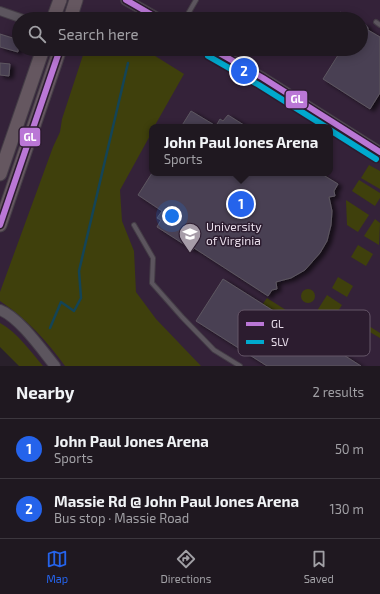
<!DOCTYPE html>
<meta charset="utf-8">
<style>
:root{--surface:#1f1820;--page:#272129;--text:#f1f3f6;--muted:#a1a0a5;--line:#3c373e;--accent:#2563eb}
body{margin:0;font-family:"Exo 2",sans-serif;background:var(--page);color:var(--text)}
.you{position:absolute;left:172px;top:216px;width:14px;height:14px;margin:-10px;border:3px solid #fff;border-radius:50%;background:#1a73e8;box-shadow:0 0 0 6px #1a73e833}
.badge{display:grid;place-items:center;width:26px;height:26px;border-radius:50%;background:var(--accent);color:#fff;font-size:13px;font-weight:700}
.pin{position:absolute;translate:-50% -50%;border:2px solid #fff;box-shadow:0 1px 4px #0006}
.popup{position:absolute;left:149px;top:124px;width:184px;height:52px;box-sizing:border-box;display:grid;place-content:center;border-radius:8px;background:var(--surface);filter:drop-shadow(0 1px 3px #0005);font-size:13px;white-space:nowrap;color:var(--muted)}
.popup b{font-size:15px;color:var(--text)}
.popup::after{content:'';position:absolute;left:50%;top:100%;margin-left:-8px;border:8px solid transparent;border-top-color:var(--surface)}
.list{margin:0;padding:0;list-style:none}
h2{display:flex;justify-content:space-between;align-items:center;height:52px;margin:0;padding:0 16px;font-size:17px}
h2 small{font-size:13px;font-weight:400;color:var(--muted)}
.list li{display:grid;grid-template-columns:26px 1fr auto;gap:12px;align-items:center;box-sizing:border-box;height:60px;padding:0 16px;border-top:1px solid var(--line)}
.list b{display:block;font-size:15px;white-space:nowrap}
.list p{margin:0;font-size:13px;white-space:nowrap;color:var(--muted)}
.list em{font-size:13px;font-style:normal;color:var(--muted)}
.icon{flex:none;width:22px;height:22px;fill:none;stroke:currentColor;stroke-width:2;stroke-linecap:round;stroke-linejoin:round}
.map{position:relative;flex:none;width:380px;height:366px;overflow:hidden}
.search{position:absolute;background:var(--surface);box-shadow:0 2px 10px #0003;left:12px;right:12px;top:12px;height:44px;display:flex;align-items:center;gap:10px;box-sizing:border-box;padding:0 14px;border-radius:22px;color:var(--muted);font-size:15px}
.sheet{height:172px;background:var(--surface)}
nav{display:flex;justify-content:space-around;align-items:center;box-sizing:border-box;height:56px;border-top:1px solid var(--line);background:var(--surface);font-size:11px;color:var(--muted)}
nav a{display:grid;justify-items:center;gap:2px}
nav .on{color:var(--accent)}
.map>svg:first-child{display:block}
</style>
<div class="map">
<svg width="380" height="366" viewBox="0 0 380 366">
<defs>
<filter id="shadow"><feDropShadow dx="4" dy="2.5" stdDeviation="2" flood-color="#0009"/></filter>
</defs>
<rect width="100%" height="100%" fill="#29202b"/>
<path fill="#342239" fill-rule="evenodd" d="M0,0H380V366H20L0,334ZM19,19H361V49H19ZM152,127H330V173H152Z"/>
<g fill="#3f400c">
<path d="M85,49H144L184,74L154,127H152V132L120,190L122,221L134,251L136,292L156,319L201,366H65C47,341 26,318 0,301V292L53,147L60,132L62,119Z"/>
<path d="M369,165L380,171V189L361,178Z"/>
<path d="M359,180L380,193V198L375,206L352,191Z"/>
<path d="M346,200L369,215L358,232L347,225Z"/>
<path d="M375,219L380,223L379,245L364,236Z"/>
<path d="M358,245L373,254L366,266L351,257Z"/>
<path d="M338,277L353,286L347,297L332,288Z"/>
<circle cx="308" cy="296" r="7"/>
<path d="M327,295L342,305L330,323L315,314Z"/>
<path d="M267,298L325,335L321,341L262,305Z"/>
<path d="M361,321L380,333V338L368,331L365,336L360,327Z"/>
<path d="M0,323C18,333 30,351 43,366H19L0,347Z"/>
</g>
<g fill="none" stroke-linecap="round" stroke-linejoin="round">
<path stroke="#144456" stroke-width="2.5" d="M50,328L61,302L74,311L81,298L79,271L128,63"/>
</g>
<g fill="#4a4052" stroke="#5d5761" filter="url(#shadow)">
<path d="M340,12L351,19H335Z"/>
<path d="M361,24H365L368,28V30L380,37V93L370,109L323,79L340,52L336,49H361Z"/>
<path d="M0,34L19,40L18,52L0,47Z"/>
<path d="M0,63L10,64L9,76L0,75Z"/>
<path d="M191,111L216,126L220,119L223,121L228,115L247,127H181Z"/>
<path d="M152,173H320L338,184L334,191L335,196L329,197L332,211L331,225L327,241L320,253L305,270L291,278L276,282L277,289L272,290L268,296L194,248L193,250L157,227L161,220L157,218L162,211L138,195Z"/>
<path d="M223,279L321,341L325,335L332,339L328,345L361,366H267L196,321Z"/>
</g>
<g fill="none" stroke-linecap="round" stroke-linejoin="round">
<g stroke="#443d46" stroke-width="6">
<g id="service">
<path d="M185,19L196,0"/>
<path d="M376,22L380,25"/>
<path d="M134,225L153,258L152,283L182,317L214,350L240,366"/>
<path d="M333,349L346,329"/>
</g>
</g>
<g stroke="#443d46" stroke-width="10">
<path id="minor" d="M0,11L23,19"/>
</g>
<g stroke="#443d46" stroke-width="12">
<g id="tertiary">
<path d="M126,0L159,19"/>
<path d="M212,49L263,78L380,152"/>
<path d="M0,310C19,317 42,350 55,366"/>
</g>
</g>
<g stroke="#443d46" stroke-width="15">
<g id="primary">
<path d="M53,19L60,0"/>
<path d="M70,19L76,0"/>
<path d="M0,174L43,49"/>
<path d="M0,225L60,49"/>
</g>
</g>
<use href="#service" stroke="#5c555e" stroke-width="4"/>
<use href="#minor" stroke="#5c555e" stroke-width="8"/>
<use href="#tertiary" stroke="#5c555e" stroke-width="10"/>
<use href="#primary" stroke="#655760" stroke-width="13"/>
<g stroke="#2c1c2f" stroke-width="9">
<g id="bus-1">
<path d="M126,0L159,19"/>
<path d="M212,49L263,78L380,152"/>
<path d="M0,225L60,49"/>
</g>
</g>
<g stroke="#2c1c2f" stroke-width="9">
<g id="bus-2">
<path d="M208,56L259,85L326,127"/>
<path d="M330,130L376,159"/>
</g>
</g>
<use href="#bus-1" stroke="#ba77d6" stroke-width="6"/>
<use href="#bus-2" stroke="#00a9ce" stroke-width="6"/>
</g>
<defs>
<g id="university-pin" transform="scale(1.15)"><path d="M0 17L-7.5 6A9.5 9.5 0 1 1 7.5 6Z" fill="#a69ca8" stroke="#2c1c2f"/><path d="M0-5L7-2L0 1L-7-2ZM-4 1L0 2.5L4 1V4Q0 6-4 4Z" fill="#fff"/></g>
</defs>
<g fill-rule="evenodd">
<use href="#university-pin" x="190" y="234"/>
</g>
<g text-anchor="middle" stroke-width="3" stroke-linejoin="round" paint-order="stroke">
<g font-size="12" fill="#eadfec" stroke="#2c1c2f" text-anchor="start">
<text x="206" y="231">University<tspan x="206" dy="14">of Virginia</tspan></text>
</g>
</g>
<rect x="238" y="310" width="132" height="46" rx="6" fill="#2c1c2f" stroke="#655668" stroke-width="1"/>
<rect x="246" y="322" width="18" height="4" fill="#ba77d6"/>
<rect x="246" y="340" width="18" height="4" fill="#00a9ce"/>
<g font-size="11" fill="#eadfec">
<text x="271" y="328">GL</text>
<text x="271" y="346">SLV</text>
</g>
<g stroke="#2c1c2f" stroke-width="1.5">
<rect x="285" y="90" width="23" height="19" rx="4" fill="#ba77d6"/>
<rect x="19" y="127" width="22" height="20" rx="4" fill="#ba77d6"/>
</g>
<g font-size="11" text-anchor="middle" font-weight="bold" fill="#fff">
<text x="297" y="103">GL</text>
<text x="30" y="141">GL</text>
</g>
</svg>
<div class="you"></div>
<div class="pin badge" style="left:241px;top:204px">1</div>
<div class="popup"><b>John Paul Jones Arena</b>Sports</div>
<div class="pin badge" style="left:244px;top:71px">2</div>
<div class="search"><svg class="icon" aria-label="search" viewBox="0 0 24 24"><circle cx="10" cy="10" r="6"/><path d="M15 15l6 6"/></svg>Search here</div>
</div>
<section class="sheet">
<h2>Nearby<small>2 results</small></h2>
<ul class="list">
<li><span class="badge">1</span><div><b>John Paul Jones Arena</b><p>Sports</p></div><em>50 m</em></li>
<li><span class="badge">2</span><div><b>Massie Rd @ John Paul Jones Arena</b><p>Bus stop · Massie Road</p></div><em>130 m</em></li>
</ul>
</section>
<nav>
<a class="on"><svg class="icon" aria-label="map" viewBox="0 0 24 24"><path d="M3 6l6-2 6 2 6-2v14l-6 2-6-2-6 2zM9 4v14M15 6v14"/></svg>Map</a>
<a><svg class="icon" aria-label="directions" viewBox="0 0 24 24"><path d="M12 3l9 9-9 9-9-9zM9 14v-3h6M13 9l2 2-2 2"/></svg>Directions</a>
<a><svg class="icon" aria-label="saved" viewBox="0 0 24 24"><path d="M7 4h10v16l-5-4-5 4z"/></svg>Saved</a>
</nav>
